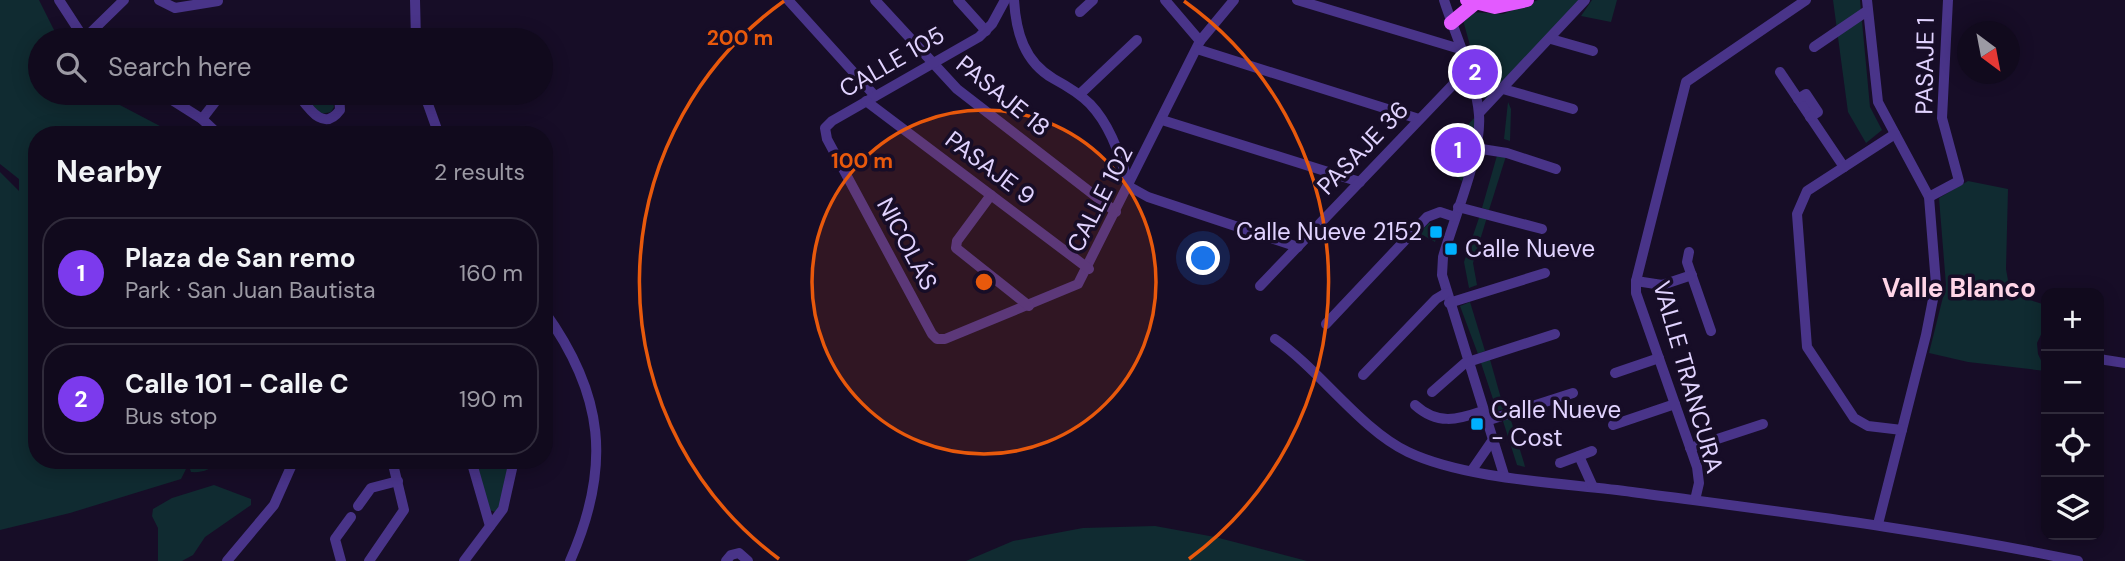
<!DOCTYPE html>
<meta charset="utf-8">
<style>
:root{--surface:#110a1d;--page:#1a1326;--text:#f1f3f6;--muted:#9c9aa4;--line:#302b3b;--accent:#7c3aed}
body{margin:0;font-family:"DM Sans",sans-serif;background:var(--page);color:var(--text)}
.controls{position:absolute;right:21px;bottom:21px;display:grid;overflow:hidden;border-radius:14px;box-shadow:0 4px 18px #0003}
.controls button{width:63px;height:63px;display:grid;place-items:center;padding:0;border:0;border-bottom:2px solid var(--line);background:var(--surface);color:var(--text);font:35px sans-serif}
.compass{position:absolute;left:1957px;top:21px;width:63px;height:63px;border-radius:50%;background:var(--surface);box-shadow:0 4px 18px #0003;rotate:148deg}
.you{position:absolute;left:1204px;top:259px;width:24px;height:24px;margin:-18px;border:5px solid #fff;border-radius:50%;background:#1a73e8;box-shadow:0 0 0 10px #1a73e833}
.badge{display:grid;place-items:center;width:46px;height:46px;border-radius:50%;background:var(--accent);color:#fff;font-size:23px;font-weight:700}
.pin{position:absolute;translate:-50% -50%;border:4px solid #fff;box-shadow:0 2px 7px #0006}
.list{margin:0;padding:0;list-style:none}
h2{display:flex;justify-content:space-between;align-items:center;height:91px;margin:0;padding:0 28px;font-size:30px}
h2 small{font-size:23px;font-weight:400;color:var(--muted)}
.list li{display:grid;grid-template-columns:46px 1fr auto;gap:21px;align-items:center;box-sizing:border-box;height:112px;margin:0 14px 14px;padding:0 14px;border:2px solid var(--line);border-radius:28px}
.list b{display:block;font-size:26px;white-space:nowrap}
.list p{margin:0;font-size:23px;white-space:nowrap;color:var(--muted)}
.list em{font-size:23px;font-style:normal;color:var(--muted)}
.icon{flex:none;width:38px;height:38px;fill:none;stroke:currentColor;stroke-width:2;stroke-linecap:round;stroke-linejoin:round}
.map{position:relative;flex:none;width:2125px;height:561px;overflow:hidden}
.search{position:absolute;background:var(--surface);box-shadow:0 4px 18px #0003;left:28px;top:28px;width:525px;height:77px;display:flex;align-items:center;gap:18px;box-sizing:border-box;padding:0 24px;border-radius:38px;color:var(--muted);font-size:26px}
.panel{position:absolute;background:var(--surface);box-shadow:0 4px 18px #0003;left:28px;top:126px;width:525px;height:343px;border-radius:28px}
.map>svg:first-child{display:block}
</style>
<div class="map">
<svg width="2125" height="561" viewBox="0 0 2125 561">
<rect width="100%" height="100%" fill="#170d27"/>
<g fill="#102b31">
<path d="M0,0H39L59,40H40V93H97L177,135H37V187L32,189H37V460H184L186,469L181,479L70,513L0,530V172L19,191V179L0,164Z"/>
<path d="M1538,0H1581L1485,100L1463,20L1472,12L1503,14Z"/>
<path d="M1592,0H1617L1611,22L1581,16Z"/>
<path d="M1833,0H1860L1870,107L1882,130L1866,143L1848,112Z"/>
<path d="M301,93H331L334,107L331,112L321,114Z"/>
<path d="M1508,102L1511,109L1510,141L1504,139Z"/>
<path d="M1478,114L1475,140L1462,181L1435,160Z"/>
<path d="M1498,152L1507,153L1489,210L1482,208Z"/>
<path d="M1968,181L2008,189L2006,269L2009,286L2017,296L2046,305V324L2037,343L2038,354L2046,371L1968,362L1929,353L1946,285L1939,198Z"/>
<path d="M1481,212L1488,214L1473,263L1477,285L1469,288L1464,262Z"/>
<path d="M1429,223L1440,227L1435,242L1419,233Z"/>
<path d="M1470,302L1485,351L1478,354L1460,306Z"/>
<path d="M1489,356L1504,409L1497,411L1480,360Z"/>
<path d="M1510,417L1524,463L1525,467L1517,465L1503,421Z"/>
<path d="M187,460H222C213,468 204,473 191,472Z"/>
<path d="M476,460H509L500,507L495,512L489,510Z"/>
<path d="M214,485L251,499V505L205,537L193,555L182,561H158V528L152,516L153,509L172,498Z"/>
<path d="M1155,526L1215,537L1307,561H966L1013,541L1083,528Z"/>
</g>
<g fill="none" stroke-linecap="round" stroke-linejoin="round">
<g stroke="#493489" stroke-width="10">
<path d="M59,0L85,40"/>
<path d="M159,0L175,8L218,1"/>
<path d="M415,0L416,40"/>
<path d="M788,0L875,96"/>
<path d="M875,0L957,89L1116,212"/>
<path d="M958,0L986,31"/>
<path d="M1005,0L992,24L979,37L832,121L825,128L827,139L932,334L937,339H945L1078,284L1200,41L1234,0"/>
<path d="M1014,0C1016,32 1024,62 1054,79C1067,86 1079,93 1090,104C1112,127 1120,158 1130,187L1148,197L1298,247"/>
<path d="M1165,0L1200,41"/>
<path d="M1297,0L1460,49"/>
<path d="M1444,0C1454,32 1477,82 1479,115C1482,154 1454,217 1443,257L1442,275L1504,475"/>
<path d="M1867,0L1878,102L1929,197L1936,284L1926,335L1878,524"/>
<path d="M1080,12L1093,0"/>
<path d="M84,39L124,0"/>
<path d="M1551,39L1593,51"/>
<path d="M1814,47L1867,11"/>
<path d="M1197,49L1419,119"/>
<path d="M1780,72L1844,167"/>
<path d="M1503,89L1573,109"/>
<path d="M161,93L202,119L219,135"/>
<path d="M297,93C308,107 323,133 340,110L339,93"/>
<path d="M424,93L439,135"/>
<path d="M1080,94L1137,40"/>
<path d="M1798,99L1806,94L1818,112L1810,117"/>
<path d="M866,101L1089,269"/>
<path d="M1479,113L1585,0"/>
<path d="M202,119L222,93"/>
<path d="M1162,120L1360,182"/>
<path d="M1895,134L1807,191L1797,214L1807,347L1854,418L1868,426L1902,430"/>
<path d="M1475,148L1507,153L1556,169"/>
<path d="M991,195L957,241L956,248L1029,306"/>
<path d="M1929,197L1959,181L1942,118L1948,0"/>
<path d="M1458,207L1542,229"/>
<path d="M1689,252L1687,262L1711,331"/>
<path d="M1636,281L1662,285L1692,275"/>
<path d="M1260,286L1467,70"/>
<path d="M1449,303L1545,273"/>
<path d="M544,311C604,394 612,466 570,561"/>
<path d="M1326,324L1427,217L1440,212L1455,217"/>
<path d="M1275,339C1320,370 1360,429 1408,452C1467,480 1566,483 1632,492C1781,512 1931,530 2078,561"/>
<path d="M2099,359L2125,363"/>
<path d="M1615,373L1659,358"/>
<path d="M1363,375L1436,299L1446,293"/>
<path d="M1432,392L1465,363L1555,334"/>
<path d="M1415,405C1437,425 1457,420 1483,411"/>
<path d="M1486,421L1573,393"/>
<path d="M1613,425L1675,404"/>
<path d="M1690,448L1763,424"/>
<path d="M1579,456L1593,487"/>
<path d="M471,460L490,526"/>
<path d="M1560,463L1592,451"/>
<path d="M1472,470L1492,441"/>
<path d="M1695,500L1699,483L1697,467L1636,293V281L1686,82L1806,0"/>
<path d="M358,506L371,488L398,481"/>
<path d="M227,561L274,505L294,460"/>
<path d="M341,561L335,539L351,517"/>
<path d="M369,561L404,510L392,460"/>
<path d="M464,561L503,509L514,460"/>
<path d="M726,561L731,555L739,553L748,561"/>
</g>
<g stroke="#e35aff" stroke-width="14">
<path d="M1467,0L1495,7L1527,0"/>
<path d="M1451,23L1474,4"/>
</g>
</g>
<circle cx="984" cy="282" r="172" fill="#e8590c" fill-opacity=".12"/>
<g fill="none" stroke="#e8590c" stroke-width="3.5">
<circle cx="984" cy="282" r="172"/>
<path d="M779 559A345 345 0 0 1 784 1M1184 1A345 345 0 0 1 1189 559"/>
</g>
<g fill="#00b1fe" stroke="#170d27" stroke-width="2.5">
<rect x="1429" y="225" width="14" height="14" rx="3.5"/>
<rect x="1444" y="242" width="14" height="14" rx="3.5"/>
<rect x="1470" y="417" width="14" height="14" rx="3.5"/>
</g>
<g text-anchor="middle" stroke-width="7" stroke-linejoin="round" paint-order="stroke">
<g font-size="24" fill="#e1d3ff" stroke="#170d27">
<text transform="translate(892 62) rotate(-30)" y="8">CALLE 105</text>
<text transform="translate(1925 66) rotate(-89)" y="8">PASAJE 1</text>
<text transform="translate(1003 96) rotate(39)" y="8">PASAJE 18</text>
<text transform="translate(1363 148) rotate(-46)" y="8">PASAJE 36</text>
<text transform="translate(990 168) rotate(37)" y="8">PASAJE 9</text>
<text transform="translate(1100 199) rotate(-63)" y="8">CALLE 102</text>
<text transform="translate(907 244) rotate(62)" y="8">NICOLÁS</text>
<text transform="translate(1688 377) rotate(74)" y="8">VALLE TRANCURA</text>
</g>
<g font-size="24" fill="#e1d3ff" stroke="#170d27" text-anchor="start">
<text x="1422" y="240" text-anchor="end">Calle Nueve 2152</text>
<text x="1465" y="257">Calle Nueve</text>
<text x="1491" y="418">Calle Nueve<tspan x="1491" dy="28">- Cost</tspan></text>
</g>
<g font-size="26" font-weight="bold" fill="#ffd5e7" stroke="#170d27">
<text x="1959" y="297">Valle Blanco</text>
</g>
</g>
<circle cx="984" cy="282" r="10" fill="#e8590c" stroke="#170d27" stroke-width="3.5"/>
<g font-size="21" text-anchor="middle" font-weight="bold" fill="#e8590c" stroke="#170d27" stroke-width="7" stroke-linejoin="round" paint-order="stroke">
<text x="740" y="45">200 m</text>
<text x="862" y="168">100 m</text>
</g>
</svg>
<div class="controls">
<button>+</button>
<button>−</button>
<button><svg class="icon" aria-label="locate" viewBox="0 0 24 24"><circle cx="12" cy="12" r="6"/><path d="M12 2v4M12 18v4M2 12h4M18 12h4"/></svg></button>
<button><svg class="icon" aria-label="layers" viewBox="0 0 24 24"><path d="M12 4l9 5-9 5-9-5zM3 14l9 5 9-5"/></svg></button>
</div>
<svg class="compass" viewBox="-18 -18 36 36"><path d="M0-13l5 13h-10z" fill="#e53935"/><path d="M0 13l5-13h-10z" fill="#9c9aa4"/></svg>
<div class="you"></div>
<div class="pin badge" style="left:1458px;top:150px">1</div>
<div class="pin badge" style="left:1475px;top:72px">2</div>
<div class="search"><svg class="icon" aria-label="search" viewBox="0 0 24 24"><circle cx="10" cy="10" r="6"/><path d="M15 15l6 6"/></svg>Search here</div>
<section class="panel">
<h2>Nearby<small>2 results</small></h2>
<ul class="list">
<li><span class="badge">1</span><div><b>Plaza de San remo</b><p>Park · San Juan Bautista</p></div><em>160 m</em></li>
<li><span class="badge">2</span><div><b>Calle 101 - Calle C</b><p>Bus stop</p></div><em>190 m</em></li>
</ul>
</section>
</div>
